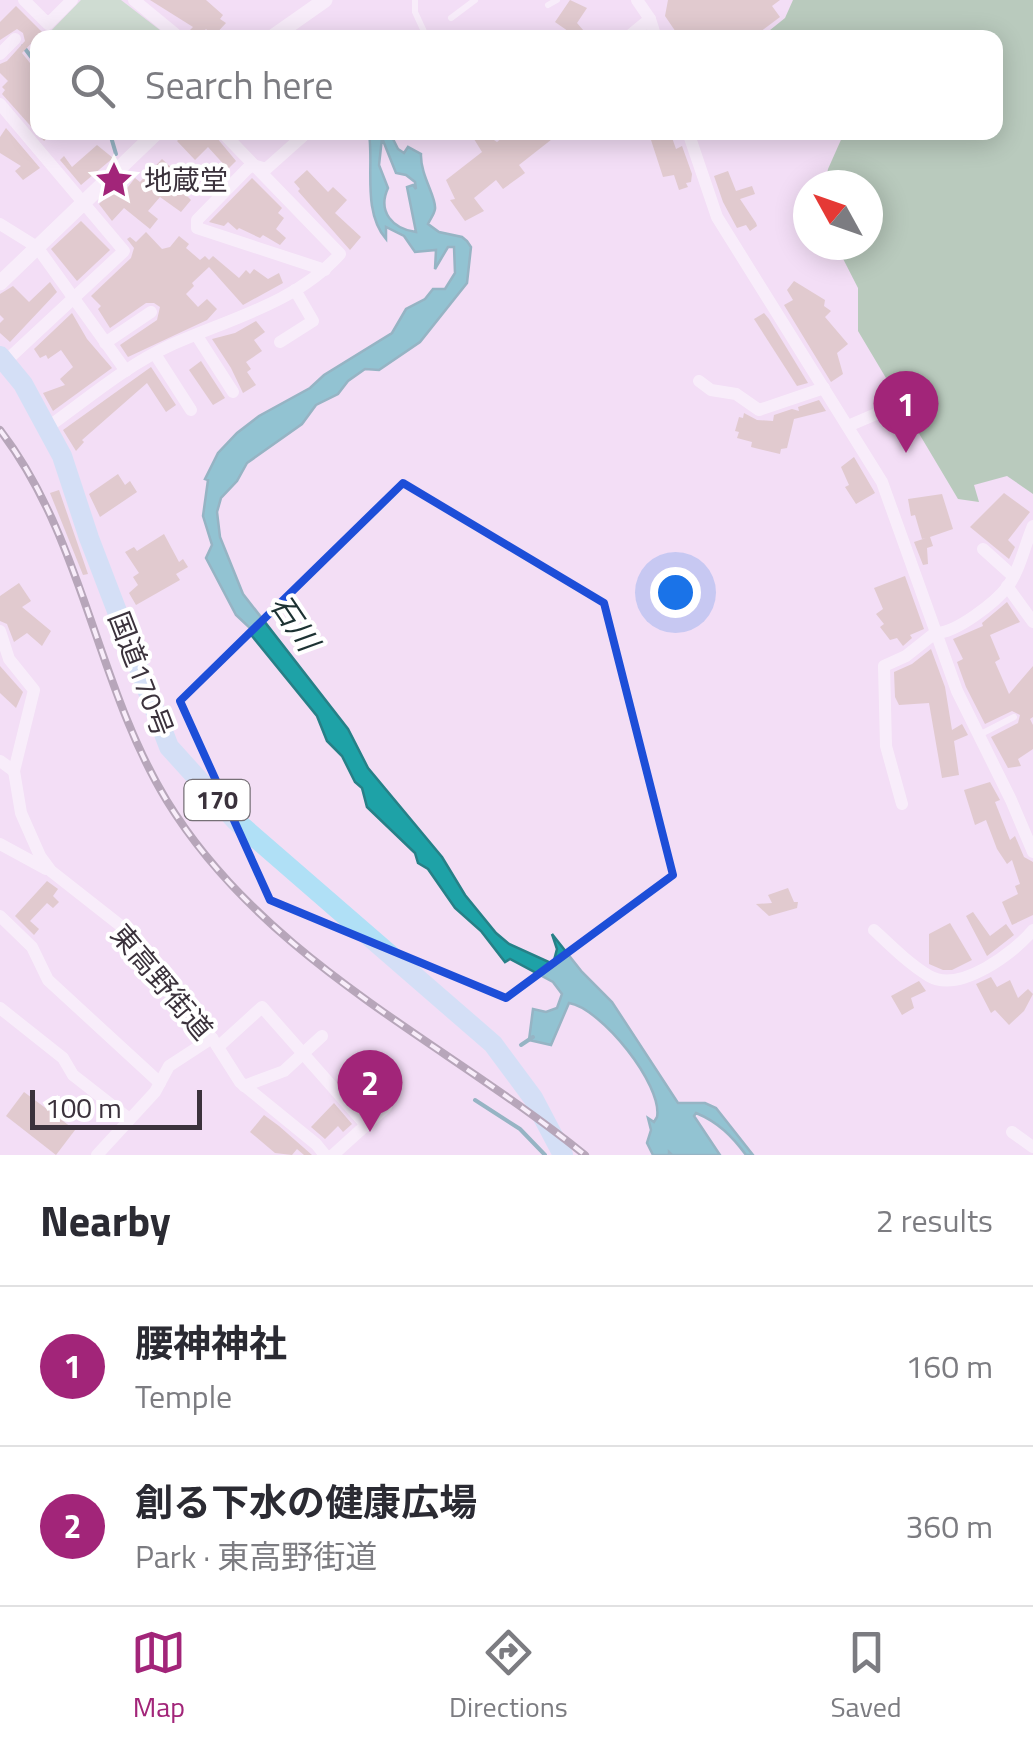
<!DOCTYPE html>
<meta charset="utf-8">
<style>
:root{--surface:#fff;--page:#f2f2f3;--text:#2b2b33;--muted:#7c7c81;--line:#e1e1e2;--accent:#a22579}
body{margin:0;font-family:"Titillium Web","Noto Sans JP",sans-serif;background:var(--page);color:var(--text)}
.compass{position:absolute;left:793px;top:170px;width:90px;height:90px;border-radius:50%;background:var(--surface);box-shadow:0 5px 25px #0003;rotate:310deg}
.scale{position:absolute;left:30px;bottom:25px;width:172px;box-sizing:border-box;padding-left:10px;border:5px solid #3b323c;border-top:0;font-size:28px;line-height:35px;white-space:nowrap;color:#3b323c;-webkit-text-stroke:8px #fff;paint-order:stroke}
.you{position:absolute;left:675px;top:592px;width:35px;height:35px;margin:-25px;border:8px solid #fff;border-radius:50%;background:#1a73e8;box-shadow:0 0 0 15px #1a73e833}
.badge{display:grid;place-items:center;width:65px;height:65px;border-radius:50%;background:var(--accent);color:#fff;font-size:32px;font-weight:700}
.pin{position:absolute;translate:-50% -82px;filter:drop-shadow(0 2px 5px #0008)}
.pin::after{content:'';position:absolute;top:52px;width:35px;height:30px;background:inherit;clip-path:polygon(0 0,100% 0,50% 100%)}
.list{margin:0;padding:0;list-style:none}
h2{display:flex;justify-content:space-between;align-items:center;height:130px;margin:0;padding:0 40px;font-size:42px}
h2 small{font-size:32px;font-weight:400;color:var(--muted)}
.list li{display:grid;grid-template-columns:65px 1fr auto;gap:30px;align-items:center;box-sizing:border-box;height:160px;padding:0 40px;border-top:2px solid var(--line)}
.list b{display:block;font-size:38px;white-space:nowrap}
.list p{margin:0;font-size:32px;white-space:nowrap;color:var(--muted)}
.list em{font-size:32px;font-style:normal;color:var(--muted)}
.icon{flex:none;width:55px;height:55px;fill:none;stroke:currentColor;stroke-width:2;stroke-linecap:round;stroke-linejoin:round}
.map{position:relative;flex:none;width:1033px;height:1155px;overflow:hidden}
.search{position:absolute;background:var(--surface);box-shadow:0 5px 25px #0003;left:30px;right:30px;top:30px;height:110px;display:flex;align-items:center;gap:25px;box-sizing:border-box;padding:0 35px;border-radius:20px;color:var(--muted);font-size:38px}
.sheet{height:450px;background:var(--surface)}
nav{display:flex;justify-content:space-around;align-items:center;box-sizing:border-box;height:140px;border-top:2px solid var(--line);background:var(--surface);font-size:28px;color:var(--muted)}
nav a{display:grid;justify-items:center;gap:5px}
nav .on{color:var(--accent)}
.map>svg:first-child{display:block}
</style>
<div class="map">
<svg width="1033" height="1155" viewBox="0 0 1033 1155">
<rect width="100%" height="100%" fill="#f3def5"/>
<path fill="#a4daa7" d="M81,0H121L169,37L44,38Z"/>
<path fill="#74b279" d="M793,0H1033V494L1007,476L974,485L979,502L958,499L858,331V288L836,245H868V185H825L828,169L844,133L996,132V38H760L785,18Z"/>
<path fill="#1ea2a7" stroke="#278087" stroke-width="2.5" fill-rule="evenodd" d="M369,133H390L398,149L404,153L408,147L421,154C420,175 437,198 435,209C434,215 430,219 428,224L439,232L462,237L467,241L471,247L467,283L420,342L379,370L365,369L348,381L338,394L316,405L302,424L247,463L237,481L221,498L217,512L220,537L243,594L348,729L368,768L442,857L465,895L496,933L509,944L553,964L557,949L552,934L582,972L612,1002L678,1103H705L716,1108L753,1155H746C732,1136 718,1122 696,1113L694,1116L720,1155H672L669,1152V1155H653L647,1143L651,1130L648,1118L654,1122L657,1117C663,1085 601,1008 569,1003L551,1045L529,1040L533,1009L546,1012L557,1008L562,994L553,982L510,959L505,962L481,931L455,908L428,869L418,863L415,853L367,807L362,788L355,782L342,756L327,741L317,716L252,636L250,628L236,615L206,558L212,545L203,516L208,480L205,479L218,453L237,433L259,416L310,388L324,375L392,333L406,309L425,299L433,289H445L455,273L454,247H448L435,269L436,250L415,252L404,236L386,227V239C362,211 374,165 369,133ZM382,138L396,173L406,175L415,182L416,189L413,185L407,187L416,232C393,229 377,212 388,188L379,165Z"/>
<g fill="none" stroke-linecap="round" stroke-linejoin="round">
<g stroke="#278087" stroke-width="4">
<path d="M23,46L38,66"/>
<path d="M103,132L111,137L116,154"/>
<path d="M521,1045L533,1037"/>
<path d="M475,1100L520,1129L545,1155"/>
</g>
</g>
<g fill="#ccb1a0">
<path d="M150,0H206L223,15L220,19L226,23L214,36L206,29L197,38H190L188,32L193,27Z"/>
<path d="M570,0L587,8L577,23L590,38H578L555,22Z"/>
<path d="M668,0H780L772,6L780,17L752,38H680L665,16Z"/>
<path d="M16,6L42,32L22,53L38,73V132H55L44,141L2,94L5,90L2,87L8,81L0,73V64L7,61L25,41L23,33L17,29L0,40V22Z"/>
<path d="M6,128L40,168L23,180L15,171L21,166L0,153V137Z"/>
<path d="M186,132H212L236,161L228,169L208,147L195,160L177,141Z"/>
<path d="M482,132L497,142L509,132H561L519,165L525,173L503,189L496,180L474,198L484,211L465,221L450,200L455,199L446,180L482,152L474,139Z"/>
<path d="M653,132H670L676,149L682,146L692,174L691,182L686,183L688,187L679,190L674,175L663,177L651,140L655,139Z"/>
<path d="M97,145L113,158L81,185L60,160L64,156L72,167Z"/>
<path d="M162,159L174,170L171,174L177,179L174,183L191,200L181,212L160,197L148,211L158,219L150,229L124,208L112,221L99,204L118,186L124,192L135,178L140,182Z"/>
<path d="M307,170L328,192L333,187L347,200L335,213L361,237L350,250L298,191L300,189L294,182Z"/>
<path d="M728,171L736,191L752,186L755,194L740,199L756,223L757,226L750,231L746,225L737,228L723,202L714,176Z"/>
<path d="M252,178L282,208L278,213L284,218L276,229L286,238L280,245L263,235L260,238L239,228L237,230L228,222L224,226L209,222Z"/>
<path d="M81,221L110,250L77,281L51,249Z"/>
<path d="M146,232L162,249L170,247L179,236L189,244L186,248L200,260L205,256L209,260L213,256L239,278L246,270L250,274L254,269L268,279L279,273L283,283L243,305L209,267L192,283L194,286L186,294L198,307L207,299L217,309L207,320L128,357L120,345L157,320L160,307L154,303H146L110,328L98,309L101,306L91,296L131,258L134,248L127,239L130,237L136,242Z"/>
<path d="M794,281L825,300L824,306L831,311L825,317L848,344L837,353L843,374L831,382L784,305L793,300L787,290Z"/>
<path d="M50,282L57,292L10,342L0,333V323L4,319L0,315V294L13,286L29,302Z"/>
<path d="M72,313L87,339L112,368L53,411L43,393L65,385L60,379L73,367L61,350L48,359L46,355L40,358L34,349Z"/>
<path d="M764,313L769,319L808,383L797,386L754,319Z"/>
<path d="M256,321L265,332L254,340L262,351L246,362L251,369L247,372L256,385L243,393L231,368L212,339L235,333Z"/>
<path d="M201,361L225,398L213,405L189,370Z"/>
<path d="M151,367L176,405L166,412L147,383L82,440L84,442L76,451L63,430Z"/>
<path d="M819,400L826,411L794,419L787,448L781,449L780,454L751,447L752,442L737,438L739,432L735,431L739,417L743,418L744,413L757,420L773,421L774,415L792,409L799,411L798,407Z"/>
<path d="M854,457L875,493L856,504L845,487L849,485L841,467Z"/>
<path d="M118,474L125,485L130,481L137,492L100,517L89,494Z"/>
<path d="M59,490L88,574L83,575L50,493Z"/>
<path d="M1004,493L1030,512L1008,540L1015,547L1009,559L970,527Z"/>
<path d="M942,494L953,529L930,537L933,546L927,548L928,564L923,565L914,542L926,538L922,539L915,515L911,516L908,499Z"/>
<path d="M164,534L179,562L183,559L188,567L176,574L180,580L136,605L129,593L138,585L133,577L139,573L125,552L134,547L137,551Z"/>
<path d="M905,576L924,629L910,635L912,638L903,646L897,638L890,640L880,627L884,624L876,614L883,609L874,588Z"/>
<path d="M19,583L31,601L22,607L51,631L42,646L27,633L14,642L7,624L0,621V596Z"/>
<path d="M1007,602L1020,622L990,635L1000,659L995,662L1009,694L1033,666V717L1030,719L1033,725V749L1018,759L1021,766L1008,768L991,737L1018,723L1020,715L1012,711L985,724L966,687L957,662L963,659L953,639L983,626L982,623Z"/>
<path d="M931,649L945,687L952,730L962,724L968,735L954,741L959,775L942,778L929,703L899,705L895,697L894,672L912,664Z"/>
<path d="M0,666L23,692L16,708L0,693Z"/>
<path d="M990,782L1000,800L995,802L1010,840L1015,836L1024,857L1033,862V915L1012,925L1002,902L1018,894L1015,886L1020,884L1012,860L1007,864L997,849L986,820L975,825L964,790Z"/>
<path d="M47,881L58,889L53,896L59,902L53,908L47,903L30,921L39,929L34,935L15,916Z"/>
<path d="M788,888L794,902H798L797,908L769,916L756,904L772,903L768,895Z"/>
<path d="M973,912L990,936L1006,924L1014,935L987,956L966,916Z"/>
<path d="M950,923L972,960L952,970H943L929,964V934Z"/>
<path d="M991,977L997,987L1010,980L1018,998L1028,989L1033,994L1024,1011L1009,1025L995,1010L991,1013L976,984Z"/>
<path d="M919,981L926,991L911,998L914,1008L902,1015L891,996Z"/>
<path d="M24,1092L75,1130L56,1155L6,1116Z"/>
<path d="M334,1103L352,1124L343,1132L338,1126L325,1139L311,1127Z"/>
<path d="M264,1115L279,1126L312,1155H304L297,1149L292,1155L275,1153L250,1132Z"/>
</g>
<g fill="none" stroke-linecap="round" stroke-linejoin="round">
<g stroke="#fff" stroke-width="6">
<path d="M415,0V12L427,38"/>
<path d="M548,5L557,0"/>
<path d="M451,18L475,0"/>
<path d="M979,735L1014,717"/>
</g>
<g stroke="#fff" stroke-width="12">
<path d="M24,0L48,24L72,0"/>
<path d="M134,0L180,38"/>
<path d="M637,0L650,19L656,38"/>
<path d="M627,38L650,19"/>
<path d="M0,54L15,39"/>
<path d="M0,104L124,251L6,361"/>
<path d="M300,132L303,136L266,169L253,165L247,169L197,220V228L325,270"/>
<path d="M688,132L717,217L882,482L957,691L1011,800L1033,852"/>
<path d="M0,224L37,247L126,371"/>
<path d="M197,336L233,392"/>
<path d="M280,342L313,321L295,290"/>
<path d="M105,343L151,312"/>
<path d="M155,354L191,410"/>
<path d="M699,381L711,390L736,394L759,410L824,388"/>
<path d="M848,426L904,402"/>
<path d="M48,427C87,399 127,365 171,345C229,319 296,303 340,254L222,132"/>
<path d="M983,549L1013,576"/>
<path d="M1007,586L1033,622"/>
<path d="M0,631L9,659L34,690L14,771L21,813L40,856L51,871L121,926L212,1038L240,1082L316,1144L325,1155"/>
<path d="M0,761L14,771"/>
<path d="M902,804L886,746L884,666L906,656L935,633C955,634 996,602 1008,586C1020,570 1025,544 1033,526"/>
<path d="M0,844L46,869"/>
<path d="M0,916L32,947L48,980L160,1083"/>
<path d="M874,930C891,946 909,964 929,976C960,994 1015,952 1033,930"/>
<path d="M0,1008L63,1058L73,1075L128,1118"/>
<path d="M218,1047L262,1007L366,1125"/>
<path d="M244,1086L284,1071L322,1036"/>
<path d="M1012,1132L1033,1147"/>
<path d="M97,1155L155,1092L169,1066L212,1038"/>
<path d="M333,1155L386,1107"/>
</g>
<g stroke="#fff" stroke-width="15">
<path d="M271,38L325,0"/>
<path d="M0,283L157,132"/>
</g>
<path stroke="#b0e0f6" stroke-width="20" d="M0,356L23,384L62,456L89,538L169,747L236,821L493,1044L533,1098L563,1155"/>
<g stroke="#6f6371" stroke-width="8">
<path id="rail" d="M0,430C84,540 96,684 167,801C265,961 444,1041 585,1155"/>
</g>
<use href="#rail" stroke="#fff" stroke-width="4" stroke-dasharray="11" stroke-linecap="butt"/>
</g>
<path d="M0 0H1033V1155H0ZM403,483L604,603L673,875L506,998L270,900L180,701Z" fill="#f3def5" fill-opacity=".55" fill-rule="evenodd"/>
<path fill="none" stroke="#1d4ed8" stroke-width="8" stroke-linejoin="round" d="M403,483L604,603L673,875L506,998L270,900L180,701Z"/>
<defs>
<g id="sight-bare" transform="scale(3)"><path d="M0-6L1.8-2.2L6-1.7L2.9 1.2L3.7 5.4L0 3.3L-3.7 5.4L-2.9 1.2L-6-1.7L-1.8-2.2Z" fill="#a22579" stroke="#fff" stroke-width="2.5" paint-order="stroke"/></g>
</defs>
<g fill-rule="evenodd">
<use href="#sight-bare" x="114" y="180"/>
</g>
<g text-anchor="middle" stroke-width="8" stroke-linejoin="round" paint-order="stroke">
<rect fill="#fff" stroke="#767076" stroke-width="2.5" x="184.5" y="780" width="65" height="40" rx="8"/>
<g font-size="25" font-weight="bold" fill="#3b323c">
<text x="217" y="809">170</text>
</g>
<g font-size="28" fill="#3b323c" stroke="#fff" text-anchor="start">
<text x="144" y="190">地蔵堂</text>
</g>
<g font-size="28" fill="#3b323c" stroke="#fff">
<text transform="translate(141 674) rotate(69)" y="10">国道170号</text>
<text transform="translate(162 982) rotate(50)" y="10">東高野街道</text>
</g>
<g font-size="30" font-style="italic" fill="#1d3233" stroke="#fff">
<text transform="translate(294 623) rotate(56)" y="10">石川</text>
</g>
</g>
</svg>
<svg class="compass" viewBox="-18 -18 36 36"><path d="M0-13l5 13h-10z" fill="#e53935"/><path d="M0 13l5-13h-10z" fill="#7c7c81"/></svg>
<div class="scale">100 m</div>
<div class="you"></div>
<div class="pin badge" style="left:906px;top:453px">1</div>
<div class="pin badge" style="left:370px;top:1132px">2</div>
<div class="search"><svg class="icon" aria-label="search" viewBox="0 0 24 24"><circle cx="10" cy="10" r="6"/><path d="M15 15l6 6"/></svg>Search here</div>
</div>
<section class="sheet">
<h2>Nearby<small>2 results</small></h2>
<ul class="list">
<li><span class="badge">1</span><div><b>腰神神社</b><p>Temple</p></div><em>160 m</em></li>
<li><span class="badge">2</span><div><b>創る下水の健康広場</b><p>Park · 東高野街道</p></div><em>360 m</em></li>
</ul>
</section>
<nav>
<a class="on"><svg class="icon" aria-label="map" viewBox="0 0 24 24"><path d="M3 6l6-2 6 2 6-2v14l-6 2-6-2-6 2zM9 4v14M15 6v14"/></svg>Map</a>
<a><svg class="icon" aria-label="directions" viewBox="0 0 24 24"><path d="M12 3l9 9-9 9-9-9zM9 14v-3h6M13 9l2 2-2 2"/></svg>Directions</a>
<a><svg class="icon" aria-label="saved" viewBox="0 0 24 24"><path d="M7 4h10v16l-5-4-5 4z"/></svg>Saved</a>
</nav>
